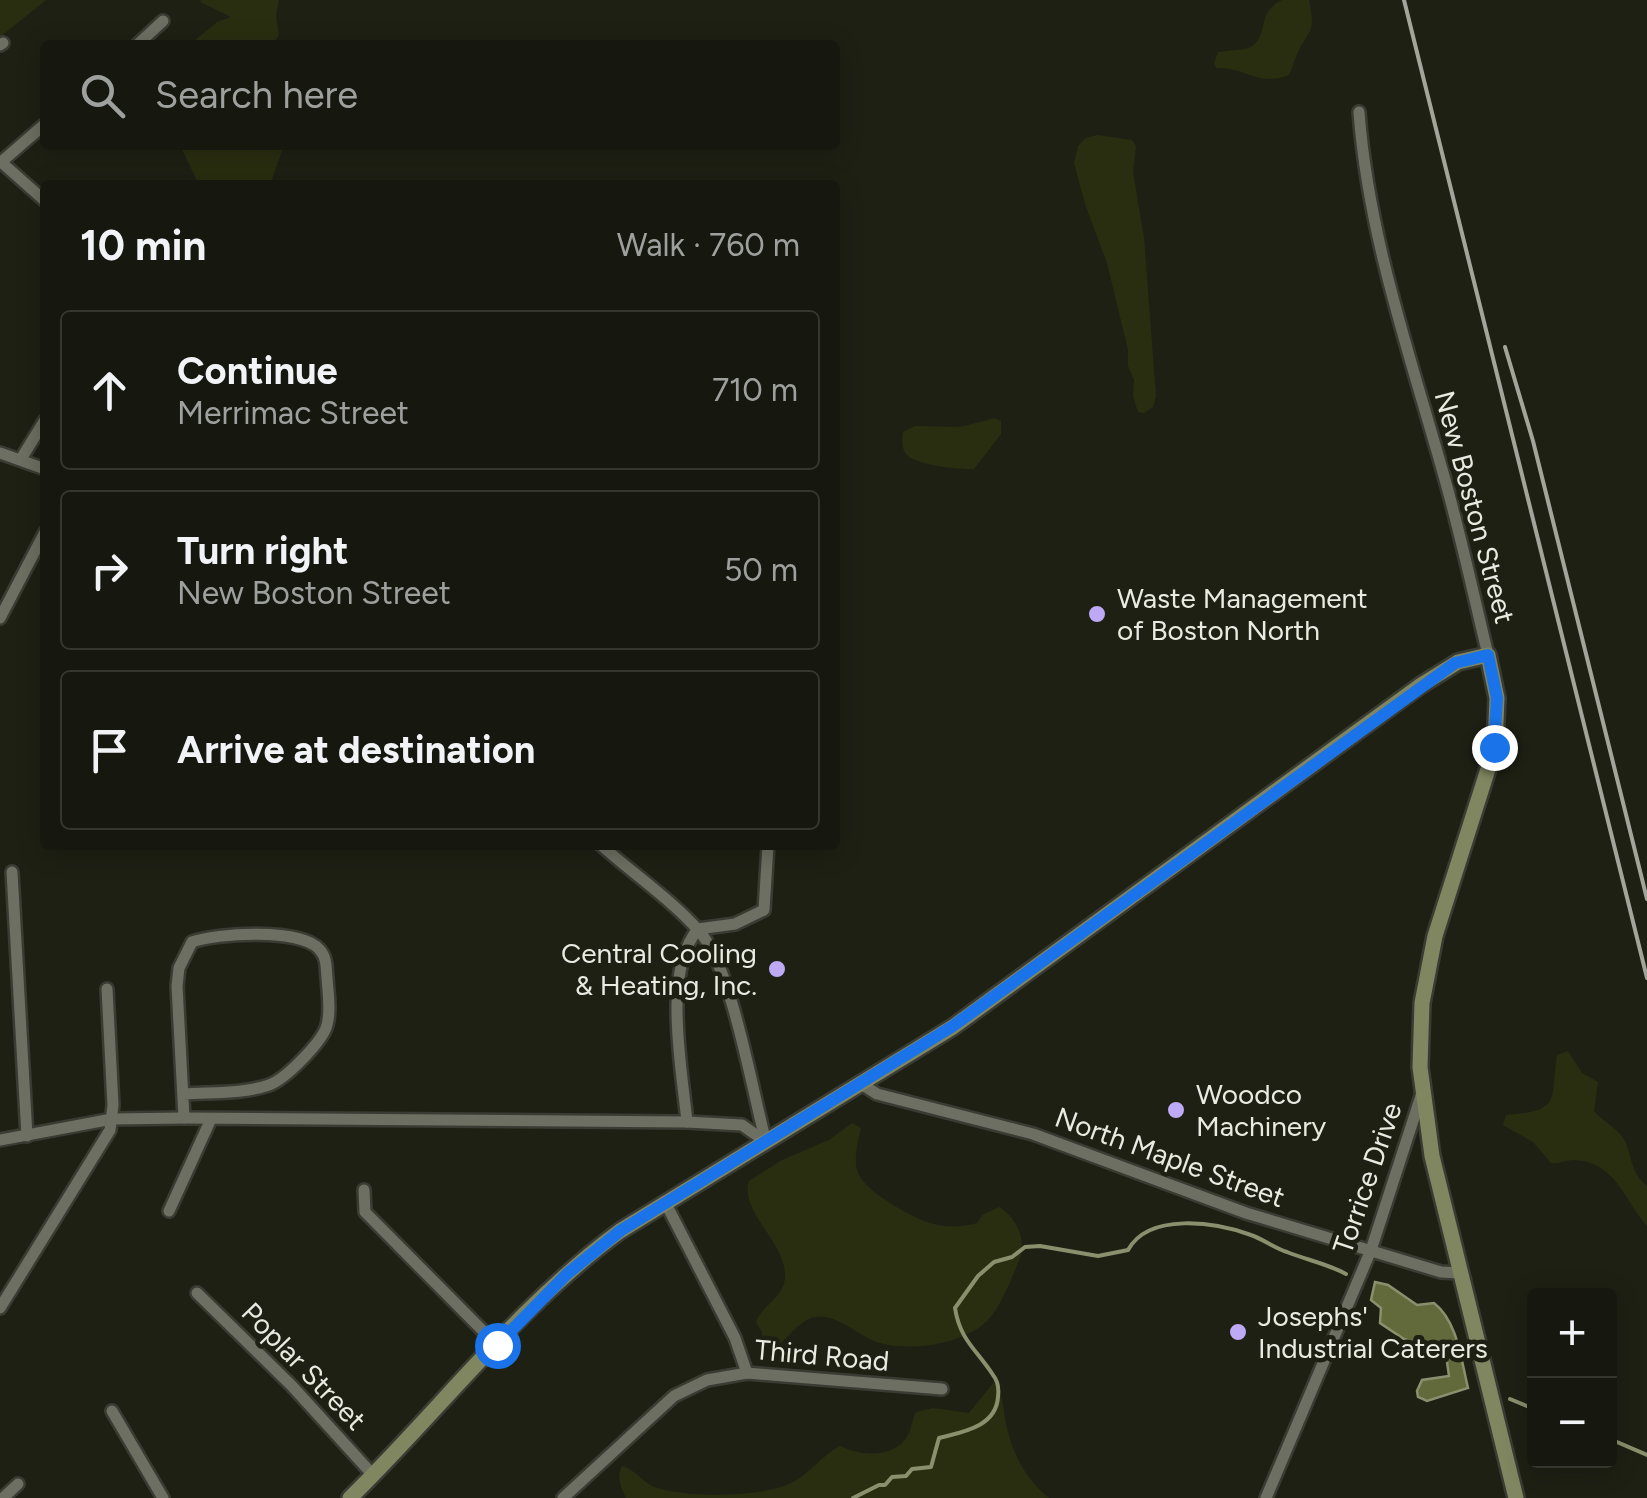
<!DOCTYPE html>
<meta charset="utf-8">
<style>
:root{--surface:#16180f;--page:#1f2118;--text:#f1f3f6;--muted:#9ea09e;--line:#35372f}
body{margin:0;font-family:Figtree,sans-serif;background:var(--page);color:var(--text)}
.controls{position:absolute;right:30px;bottom:30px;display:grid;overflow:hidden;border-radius:10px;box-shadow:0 5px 25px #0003}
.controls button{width:90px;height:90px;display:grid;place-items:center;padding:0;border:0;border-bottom:2px solid var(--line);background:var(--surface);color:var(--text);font:50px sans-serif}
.stop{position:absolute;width:30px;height:30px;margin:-22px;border:8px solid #1a73e8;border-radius:50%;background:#fff}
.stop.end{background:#1a73e8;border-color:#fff;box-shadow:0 2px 10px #0008}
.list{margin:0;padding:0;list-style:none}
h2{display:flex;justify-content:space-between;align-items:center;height:130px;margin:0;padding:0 40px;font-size:42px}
h2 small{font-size:32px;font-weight:400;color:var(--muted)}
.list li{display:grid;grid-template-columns:65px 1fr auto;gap:30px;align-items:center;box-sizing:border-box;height:160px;margin:0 20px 20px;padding:0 20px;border:2px solid var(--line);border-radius:10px}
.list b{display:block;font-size:38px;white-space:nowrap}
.list p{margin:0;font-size:32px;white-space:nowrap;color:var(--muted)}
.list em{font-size:32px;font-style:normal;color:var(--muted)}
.icon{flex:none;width:55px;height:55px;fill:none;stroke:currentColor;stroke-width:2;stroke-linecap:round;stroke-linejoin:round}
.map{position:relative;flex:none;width:1647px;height:1498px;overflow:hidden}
.search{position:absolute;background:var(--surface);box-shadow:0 5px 25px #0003;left:40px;top:40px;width:800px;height:110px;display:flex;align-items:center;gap:25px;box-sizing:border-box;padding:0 35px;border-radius:10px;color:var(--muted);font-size:38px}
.panel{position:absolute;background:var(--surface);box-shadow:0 5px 25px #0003;left:40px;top:180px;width:800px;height:670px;border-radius:10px}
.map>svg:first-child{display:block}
</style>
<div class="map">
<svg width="1647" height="1498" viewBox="0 0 1647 1498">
<rect width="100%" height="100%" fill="#1e2014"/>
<g fill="#2a2e10">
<path d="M0,0H46L0,37Z"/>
<path d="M201,0H279L276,15L279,35L272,45H189L217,22L231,17L200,2Z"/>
<path d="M1282,0H1309C1315,31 1312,26 1299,50C1295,58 1293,66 1289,75C1257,87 1247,67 1216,68L1214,63L1218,52C1228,50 1243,51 1251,47C1269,36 1256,12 1282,0Z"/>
<path d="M1097,135L1132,140L1136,146L1133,172L1144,238L1156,396L1153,407L1144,413L1138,412L1133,396L1134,380L1128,366V350L1107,263L1085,204L1074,163L1078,146L1086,138Z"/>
<path d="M180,145H284L270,185H199Z"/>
<path d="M995,418L1001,421V434L974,469C960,470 919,465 908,456C901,450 902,440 903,432L915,426L960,427Z"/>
<path d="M1568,1051L1582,1073L1598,1082L1594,1111C1602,1121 1619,1129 1625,1141C1633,1159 1630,1172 1647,1186V1226C1624,1200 1616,1162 1574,1160C1565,1160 1560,1164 1551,1163L1533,1142L1503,1125L1506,1115C1563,1111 1550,1100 1557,1055Z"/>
<path d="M852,1123L861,1128C858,1143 852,1161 859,1175C868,1193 911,1217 930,1223C945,1228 963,1227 977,1223L982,1215L999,1207C1015,1216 1027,1239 1020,1258C1012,1277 1002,1305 988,1320C965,1344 911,1352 880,1343C859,1338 833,1308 809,1319C794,1326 783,1344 769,1354L762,1349V1332L756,1322C762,1305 785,1297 785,1276C786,1243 739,1211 749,1181L782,1160L829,1140Z"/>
<path d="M994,1382C1006,1401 1002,1408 1007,1428C1013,1455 1027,1481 1049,1498H626C621,1487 616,1477 622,1466C636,1470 641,1481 654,1487C684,1498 761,1498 791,1483C810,1474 822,1455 840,1446C860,1456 895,1459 908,1435C912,1428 912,1419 916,1412L933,1408L969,1413Z"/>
</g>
<path fill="#62693b" stroke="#8a906d" stroke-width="2.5" d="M1375,1282L1388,1285L1417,1305L1434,1303C1458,1322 1461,1360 1468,1388L1427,1401L1418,1397L1417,1391L1422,1380L1449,1376L1446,1355L1440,1350L1404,1339L1380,1323L1381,1308L1371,1300Z"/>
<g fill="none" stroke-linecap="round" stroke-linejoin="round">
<g stroke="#8a906d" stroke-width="4">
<path d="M1510,1399L1534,1409"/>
<path d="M1610,1439L1647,1455"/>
<path d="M853,1498L879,1485H885L892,1477L906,1476L912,1469L931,1467L939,1438C962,1432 996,1427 998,1397C999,1389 998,1381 993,1375C976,1349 960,1340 955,1308L978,1276L994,1262L1012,1257L1025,1247L1040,1246L1098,1256L1128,1250C1149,1212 1215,1222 1251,1235C1263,1239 1274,1248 1287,1252C1307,1260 1328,1264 1346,1274"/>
</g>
<g stroke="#3a3b33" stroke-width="16">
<g id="street">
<path d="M0,45L3,43"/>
<path d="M137,45L163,21"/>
<path d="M1359,112C1368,234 1409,352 1442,469C1460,531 1473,593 1488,655"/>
<path d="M0,161L45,201"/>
<path d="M0,163L45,124"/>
<path d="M0,453L45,469"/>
<path d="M21,459L45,420"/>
<path d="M0,618L45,532"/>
<path d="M601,845C631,872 673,901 699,931C732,967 752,1091 766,1142"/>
<path d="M12,872L27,1136"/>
<path d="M863,1085L877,1094L1033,1134L1246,1213L1441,1272L1460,1273"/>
<path d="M184,1094C211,1092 243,1094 269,1085C286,1079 323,1041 327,1025C331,1010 328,993 327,978C326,967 327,957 319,949C301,928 216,933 192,942L179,968L177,986L184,1118"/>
<path d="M687,1122C682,1068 662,972 698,929L735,924L764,910L768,845"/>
<path d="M0,1140L112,1119L184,1118L687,1122L742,1125L766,1142"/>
<path d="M364,1190L365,1212L497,1345"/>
<path d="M665,1202L735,1338L747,1373"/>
<path d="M169,1211L211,1119"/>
<path d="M197,1293L292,1386L373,1475"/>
<path d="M0,1308L110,1130L113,1105L107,989"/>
<path d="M112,1411L163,1498"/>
<path d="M3,1498L18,1484"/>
<path d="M563,1498L674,1396L707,1380L747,1373L942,1389"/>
<path d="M1266,1498L1371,1250L1421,1096"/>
</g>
</g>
<g stroke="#3a3b33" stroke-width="20">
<path id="secondary" d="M350,1498C440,1410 518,1306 620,1231L953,1027L1421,685L1458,662L1488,655L1497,698L1495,747L1435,936L1422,1003L1420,1067L1432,1156L1516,1498"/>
</g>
<use href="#street" stroke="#6c6f61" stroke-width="11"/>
<use href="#secondary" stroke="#808660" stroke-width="15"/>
<g stroke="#a3a59b" stroke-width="4">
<path d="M1404,0L1647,978"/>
<path d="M1505,347L1533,441L1647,899"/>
</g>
</g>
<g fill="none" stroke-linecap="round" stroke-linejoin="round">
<path stroke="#1a73e8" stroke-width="12" d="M497,1345L567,1274L620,1231L953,1026L1455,663L1488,655L1497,698L1494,747"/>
</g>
<g fill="#bea9f5" stroke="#1e2014" stroke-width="4">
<circle cx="1097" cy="614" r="10"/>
<circle cx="777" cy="969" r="10"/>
<circle cx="1176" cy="1110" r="10"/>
<circle cx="1238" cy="1332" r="10"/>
</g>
<g text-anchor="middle" stroke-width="9" stroke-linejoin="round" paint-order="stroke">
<g font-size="28" fill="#e9eae2" stroke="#1e2014">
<text transform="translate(1475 507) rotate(75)" y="10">New Boston Street</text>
<text transform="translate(1170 1157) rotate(20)" y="10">North Maple Street</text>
<text transform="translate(1367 1178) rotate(-71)" y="10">Torrice Drive</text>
<text transform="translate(822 1355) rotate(5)" y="10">Third Road</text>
<text transform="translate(304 1366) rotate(46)" y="10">Poplar Street</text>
</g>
<g font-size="28" fill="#e9eae2" stroke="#1e2014" text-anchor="start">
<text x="1117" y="608">Waste Management<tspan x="1117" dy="32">of Boston North</tspan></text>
<text x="757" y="963" text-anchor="end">Central Cooling<tspan x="757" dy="32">&amp; Heating, Inc.</tspan></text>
<text x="1196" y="1104">Woodco<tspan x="1196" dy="32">Machinery</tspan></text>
<text x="1258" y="1326">Josephs'<tspan x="1258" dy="32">Industrial Caterers</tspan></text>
</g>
</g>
</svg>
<div class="controls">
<button>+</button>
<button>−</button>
</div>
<div class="stop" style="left:497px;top:1345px"></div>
<div class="stop end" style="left:1494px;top:747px"></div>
<div class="search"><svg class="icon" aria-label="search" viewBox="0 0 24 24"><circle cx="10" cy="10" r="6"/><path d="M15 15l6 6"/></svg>Search here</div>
<section class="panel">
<h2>10 min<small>Walk · 760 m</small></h2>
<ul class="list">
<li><svg class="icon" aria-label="ahead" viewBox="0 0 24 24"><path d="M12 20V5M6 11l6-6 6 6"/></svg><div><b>Continue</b><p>Merrimac Street</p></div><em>710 m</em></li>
<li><svg class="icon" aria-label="right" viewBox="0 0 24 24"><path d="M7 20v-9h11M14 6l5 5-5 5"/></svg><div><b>Turn right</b><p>New Boston Street</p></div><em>50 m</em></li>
<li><svg class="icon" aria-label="arrive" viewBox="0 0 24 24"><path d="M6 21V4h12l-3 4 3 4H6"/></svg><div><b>Arrive at destination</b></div></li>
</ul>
</section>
</div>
